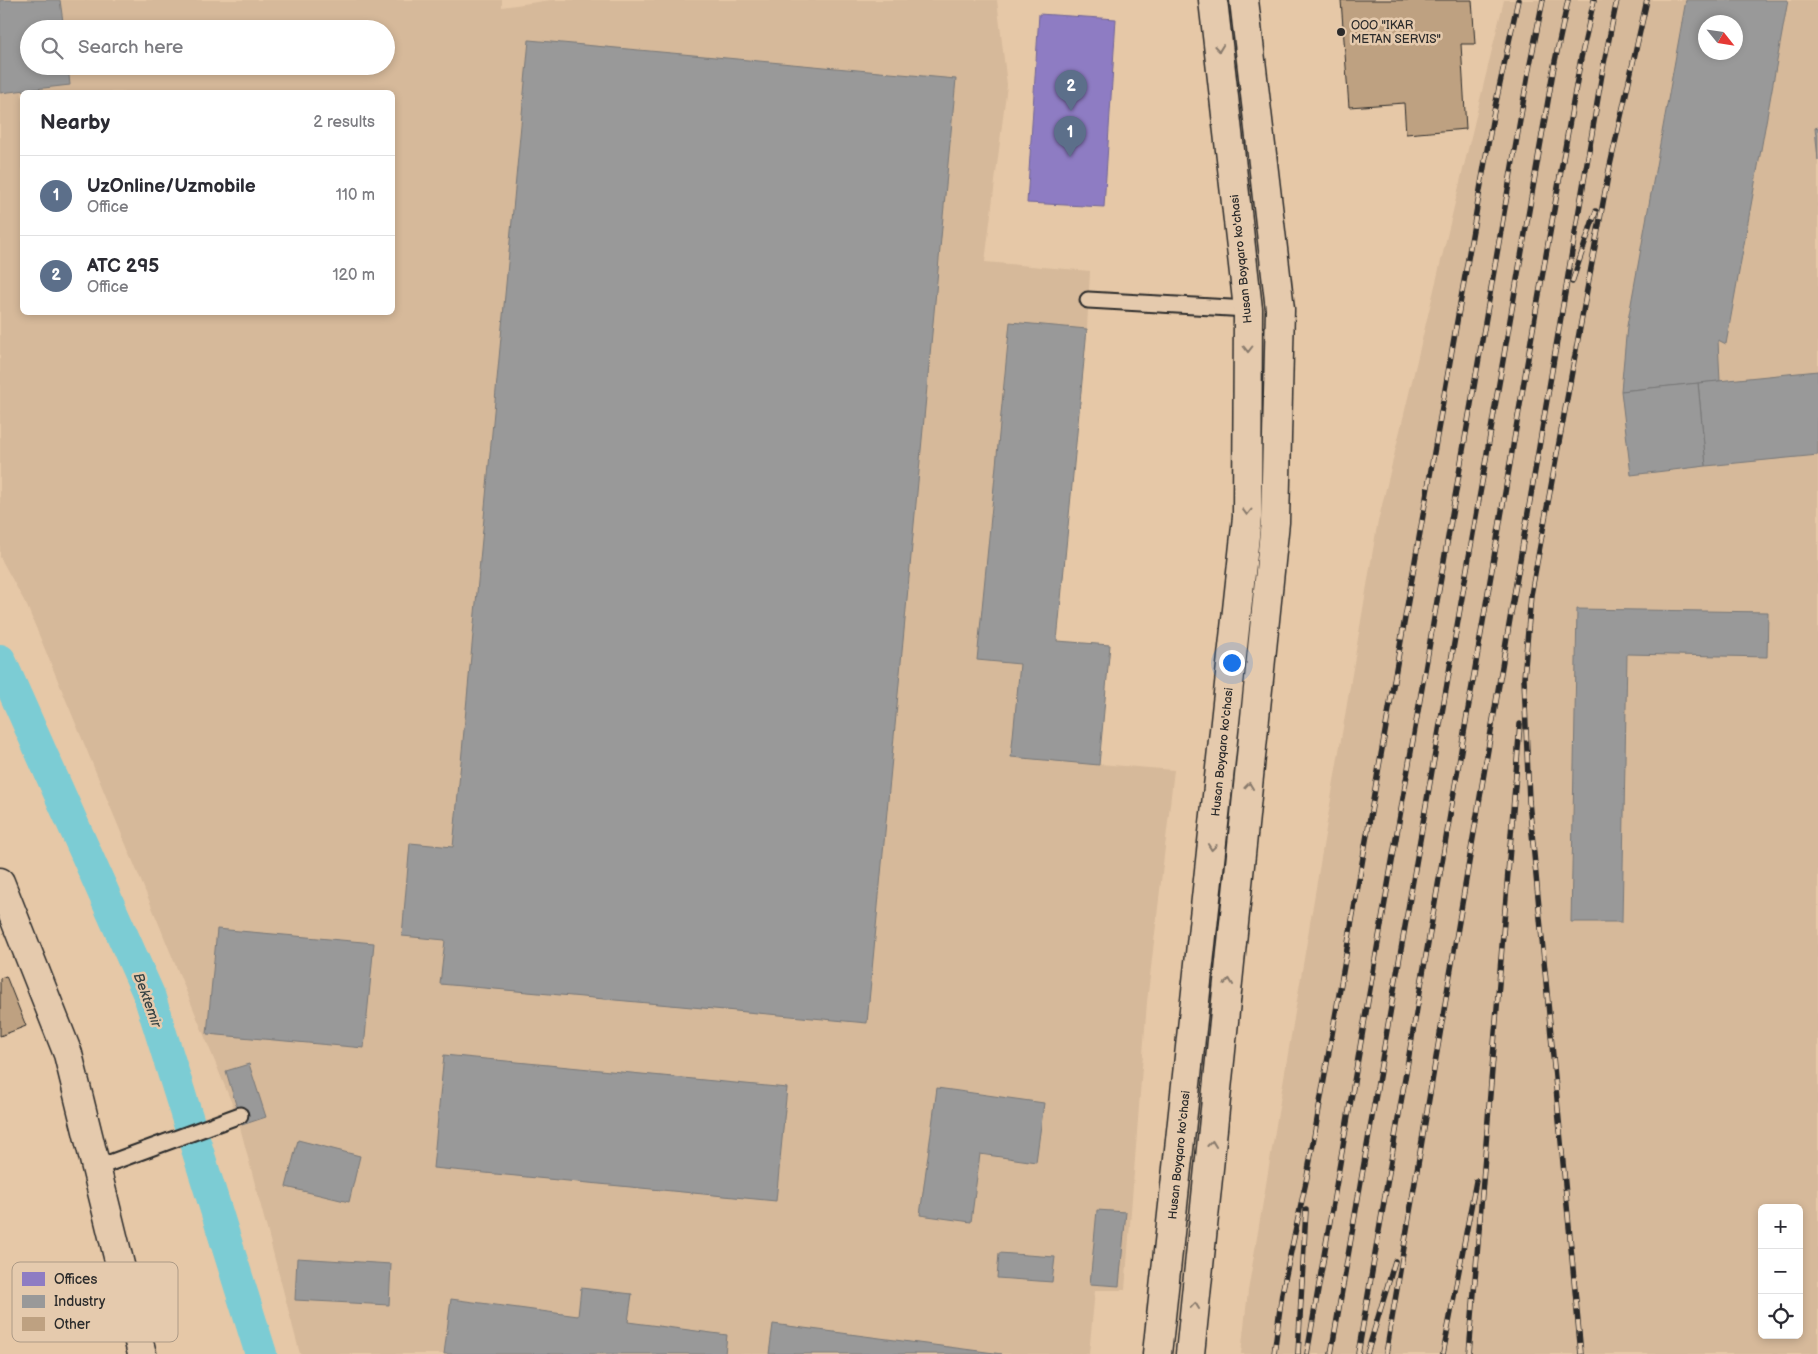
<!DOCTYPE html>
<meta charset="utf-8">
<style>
:root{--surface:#fff;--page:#f7f7f7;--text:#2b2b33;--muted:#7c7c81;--line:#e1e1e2;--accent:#2b2b2b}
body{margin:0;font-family:"Balsamiq Sans",sans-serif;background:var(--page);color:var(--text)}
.controls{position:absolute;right:15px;bottom:15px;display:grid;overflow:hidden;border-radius:8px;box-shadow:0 2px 8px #0003}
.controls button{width:45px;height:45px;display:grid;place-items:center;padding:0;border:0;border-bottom:1px solid var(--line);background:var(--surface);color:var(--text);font:25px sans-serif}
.compass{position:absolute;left:1698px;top:15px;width:45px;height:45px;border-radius:50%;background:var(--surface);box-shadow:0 2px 8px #0003;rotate:120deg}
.you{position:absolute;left:1231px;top:662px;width:18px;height:18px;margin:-12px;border:4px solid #fff;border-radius:50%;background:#1a73e8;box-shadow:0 0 0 8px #1a73e833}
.badge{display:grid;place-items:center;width:32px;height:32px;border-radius:50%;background:var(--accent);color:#fff;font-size:16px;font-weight:700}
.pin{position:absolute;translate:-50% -41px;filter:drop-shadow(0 1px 2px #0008)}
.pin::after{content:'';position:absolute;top:26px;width:18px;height:15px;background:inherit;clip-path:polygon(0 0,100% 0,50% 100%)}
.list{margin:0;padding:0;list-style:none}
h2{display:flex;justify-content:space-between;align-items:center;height:65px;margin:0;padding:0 20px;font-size:21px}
h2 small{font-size:16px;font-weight:400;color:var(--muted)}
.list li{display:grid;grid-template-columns:32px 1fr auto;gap:15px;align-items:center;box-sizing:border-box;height:80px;padding:0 20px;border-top:1px solid var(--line)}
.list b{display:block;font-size:19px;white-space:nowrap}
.list p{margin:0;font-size:16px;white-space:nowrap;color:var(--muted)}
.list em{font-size:16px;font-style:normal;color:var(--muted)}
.icon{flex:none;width:28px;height:28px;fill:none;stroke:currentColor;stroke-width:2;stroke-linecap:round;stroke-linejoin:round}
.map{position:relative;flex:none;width:1818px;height:1354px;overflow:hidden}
.search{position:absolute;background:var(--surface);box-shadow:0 2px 8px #0003;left:20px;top:20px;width:375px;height:55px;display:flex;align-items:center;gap:12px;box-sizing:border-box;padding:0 18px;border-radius:28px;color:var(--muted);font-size:19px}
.panel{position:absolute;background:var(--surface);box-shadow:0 2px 8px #0003;left:20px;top:90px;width:375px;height:225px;border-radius:8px}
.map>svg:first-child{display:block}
</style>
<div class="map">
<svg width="1818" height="1354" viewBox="0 0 1818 1354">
<rect width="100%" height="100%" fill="#e6c8a7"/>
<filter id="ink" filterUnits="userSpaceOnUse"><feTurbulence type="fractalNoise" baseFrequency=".02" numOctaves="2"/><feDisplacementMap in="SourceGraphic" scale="10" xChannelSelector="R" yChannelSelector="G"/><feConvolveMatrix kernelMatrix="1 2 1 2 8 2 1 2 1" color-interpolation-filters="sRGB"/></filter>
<g filter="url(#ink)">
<g fill="#d6b99a" fill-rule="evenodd">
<path d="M0,0H502V7L551,0H997L1007,85L985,262L1090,271L1087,329L1057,640L1110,645L1099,764L1174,770L1147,1002L1125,1290H1095L1089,1354H300L237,1116L156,917L27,606L0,557ZM29,29H386V66H29ZM22,92H392V312H22Z"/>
<path d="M1504,0H1818V1354H1241L1248,1291L1377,526ZM1706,22H1736V52H1706ZM1762,1208H1799V1335H1762Z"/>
</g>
<path fill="#8e7cc3" stroke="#706495" d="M1039,14L1116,19L1104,207L1027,203Z"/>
<g fill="#999" stroke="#787878" fill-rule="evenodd">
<path d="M0,0H60L64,29H29V66H68L70,85L0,93Z"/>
<path d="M1686,0H1788L1726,344L1718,340L1720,381L1621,391L1627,326ZM1706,22H1736V52H1706Z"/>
<path d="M529,40L956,79L867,1023L440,984L445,940L402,936L410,843L453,847Z"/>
<path d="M1818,127V160L1815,128Z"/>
<path d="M1010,322L1087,329L1057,641L1110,645L1099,765L1011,757L1020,664L977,660Z"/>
<path d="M1818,371V455L1706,466L1698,383Z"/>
<path d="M1698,383L1706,466L1631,475L1621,391Z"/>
<path d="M1577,609L1768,612L1767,657L1627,654L1622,922H1571Z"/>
<path d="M217,929L374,943L364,1048L207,1034Z"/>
<path d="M444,1055L787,1088L776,1201L433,1168Z"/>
<path d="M249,1064L266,1117L242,1125L226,1071Z"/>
<path d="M937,1088L1044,1103L1036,1162L980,1154L971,1222L920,1215Z"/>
<path d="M298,1140L360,1156L349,1202L286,1187Z"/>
<path d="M1097,1210L1126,1212L1119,1286L1090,1284Z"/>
<path d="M999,1253L1055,1257L1052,1282L997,1278Z"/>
<path d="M297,1258L391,1264L389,1305L295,1300Z"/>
<path d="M581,1288L632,1294L628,1322L727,1335L725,1354H444L451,1299L578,1316Z"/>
<path d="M773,1324L1002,1354H769Z"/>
</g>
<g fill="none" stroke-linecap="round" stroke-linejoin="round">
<path stroke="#7bccd4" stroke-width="32" d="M0,660L149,995L261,1354"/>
</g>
<g fill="#bea181" stroke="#2b2b2b">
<path d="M1341,0H1472L1475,44H1461L1466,129L1406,134L1404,103L1349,107Z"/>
<path d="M6,976L26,1026L0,1036V978Z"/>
</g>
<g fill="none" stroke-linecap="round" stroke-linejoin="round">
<g stroke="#2b2b2b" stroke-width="19">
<g id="lane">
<path d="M1088,300L1248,309"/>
<path d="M96,1168L240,1115"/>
</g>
</g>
<g stroke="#2b2b2b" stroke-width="31">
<path id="street" d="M0,882L68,1054L142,1354"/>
</g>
<g stroke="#2b2b2b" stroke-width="31">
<g id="secondary">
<path d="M1157,1354L1247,517L1248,309L1213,0"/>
<path d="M1190,1354L1275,522L1280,309L1244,0"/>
</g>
</g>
<use href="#lane" stroke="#e5caad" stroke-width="15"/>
<use href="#street" stroke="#e5caad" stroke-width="28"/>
<use href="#secondary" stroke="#e5caad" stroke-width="28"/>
<g stroke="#2b2b2b" stroke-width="5.5">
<g id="rail">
<path d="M1572,282L1596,211"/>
<path d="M1274,1354L1282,1293L1307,1177L1493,116L1518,0"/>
<path d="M1298,1354L1306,1210"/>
<path d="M1307,1354L1528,74L1543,0"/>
<path d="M1331,1354L1554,66L1568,0"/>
<path d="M1358,1354L1535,317L1581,58L1594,0"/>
<path d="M1367,1354L1395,1261"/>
<path d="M1386,1354L1603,68L1617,0"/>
<path d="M1443,1354L1476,1181"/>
<path d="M1469,1354L1520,724"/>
<path d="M1581,1354L1529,801L1524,678L1531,595L1609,170L1647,0"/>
</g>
</g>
<use href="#rail" stroke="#e5caad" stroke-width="4" stroke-dasharray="11" stroke-linecap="butt"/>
</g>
<defs><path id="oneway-chevron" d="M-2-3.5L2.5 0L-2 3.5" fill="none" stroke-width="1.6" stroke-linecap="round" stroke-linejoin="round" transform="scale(1.25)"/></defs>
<g stroke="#887a6c">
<use href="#oneway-chevron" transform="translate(1219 48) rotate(84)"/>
<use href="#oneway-chevron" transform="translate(1248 349) rotate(90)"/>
<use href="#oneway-chevron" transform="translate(1247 512) rotate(91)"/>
<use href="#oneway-chevron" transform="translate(1249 786) rotate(-84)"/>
<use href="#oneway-chevron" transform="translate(1212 847) rotate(96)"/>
<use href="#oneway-chevron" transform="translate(1229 982) rotate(-84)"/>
<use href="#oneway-chevron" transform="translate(1212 1144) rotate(-84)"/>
<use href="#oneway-chevron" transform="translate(1195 1306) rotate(-84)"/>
</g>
</g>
<circle fill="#2b2b2b" stroke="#e5caad" stroke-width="2" cx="1341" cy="32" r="5"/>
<g text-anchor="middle" stroke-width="5" stroke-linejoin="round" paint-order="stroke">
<g font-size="12" fill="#2b2b2b" stroke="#e5caad" text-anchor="start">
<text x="1351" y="29">OOO "IKAR<tspan x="1351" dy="14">METAN SERVIS"</tspan></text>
</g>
<g font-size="12" fill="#2b2b2b" stroke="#e5caad">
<text transform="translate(1241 259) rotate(-96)" y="4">Husan Boyqaro ko'chasi</text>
<text transform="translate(1222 752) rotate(-84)" y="4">Husan Boyqaro ko'chasi</text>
<text transform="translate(1179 1155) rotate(-84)" y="4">Husan Boyqaro ko'chasi</text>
</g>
<g font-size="14" font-style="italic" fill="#374344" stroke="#e5caad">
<text transform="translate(148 1000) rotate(70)" y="5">Bektemir</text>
</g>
</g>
<rect x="12" y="1262" width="166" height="80" rx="8" fill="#e5caad" stroke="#ad9a86" stroke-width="1"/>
<rect x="22" y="1272" width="23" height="14" fill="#8e7cc3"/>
<rect x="22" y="1295" width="23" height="13" fill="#999"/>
<rect x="22" y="1317" width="23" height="14" fill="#bea181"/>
<g font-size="14" fill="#2b2b2b">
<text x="54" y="1284">Offices</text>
<text x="54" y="1306">Industry</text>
<text x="54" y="1329">Other</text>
</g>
</svg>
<div class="controls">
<button>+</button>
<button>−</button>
<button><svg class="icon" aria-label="locate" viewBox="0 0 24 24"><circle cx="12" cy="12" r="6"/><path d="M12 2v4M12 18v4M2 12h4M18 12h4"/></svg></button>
</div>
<svg class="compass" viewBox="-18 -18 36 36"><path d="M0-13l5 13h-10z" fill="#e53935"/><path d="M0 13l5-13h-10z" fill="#7c7c81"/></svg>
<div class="you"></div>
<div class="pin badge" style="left:1070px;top:157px;background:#5c6f8a">1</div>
<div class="pin badge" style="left:1071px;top:111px;background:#5c6f8a">2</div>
<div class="search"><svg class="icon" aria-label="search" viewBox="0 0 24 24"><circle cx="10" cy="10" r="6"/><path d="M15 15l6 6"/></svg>Search here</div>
<section class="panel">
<h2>Nearby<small>2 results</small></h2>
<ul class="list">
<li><span class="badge" style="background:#5c6f8a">1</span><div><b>UzOnline/Uzmobile</b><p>Office</p></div><em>110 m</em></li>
<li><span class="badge" style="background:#5c6f8a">2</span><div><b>ATC 295</b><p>Office</p></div><em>120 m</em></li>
</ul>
</section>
</div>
